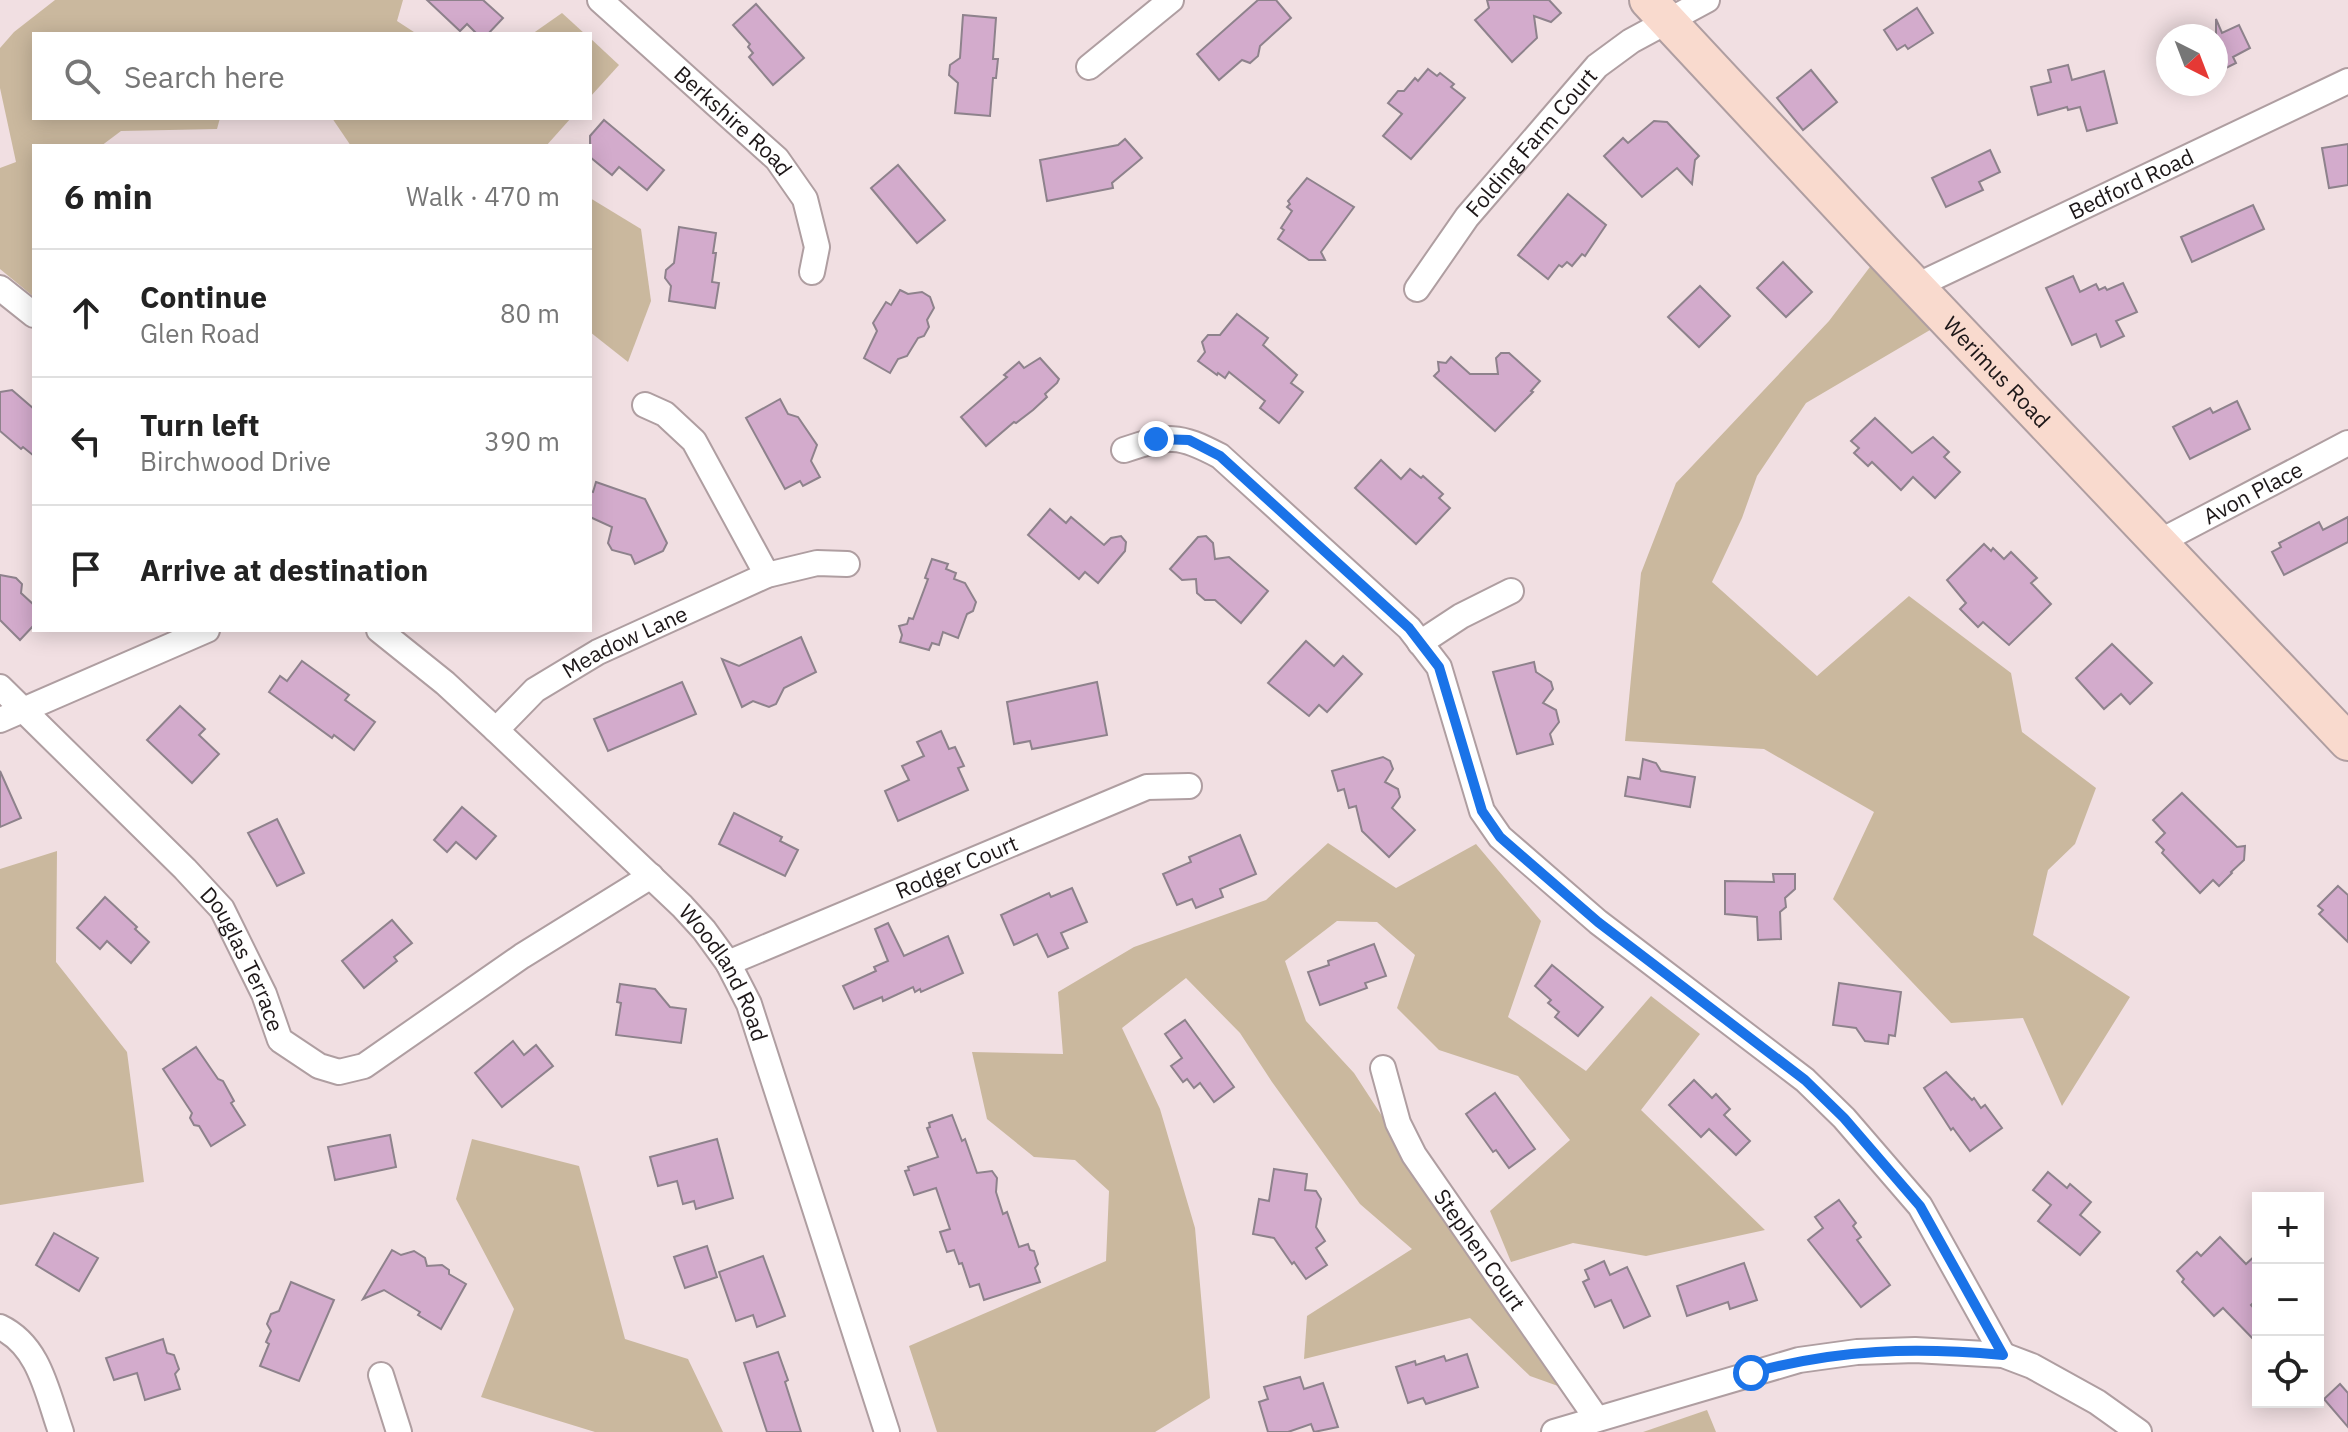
<!DOCTYPE html>
<meta charset="utf-8">
<style>
:root{--surface:#fff;--page:#f6f6f6;--text:#222;--muted:#767676;--line:#e0e0e0}
body{margin:0;font-family:"IBM Plex Sans",sans-serif;background:var(--page);color:var(--text)}
.controls{position:absolute;right:24px;bottom:24px;display:grid;overflow:hidden;border-radius:0px;box-shadow:0 4px 20px #0003}
.controls button{width:72px;height:72px;display:grid;place-items:center;padding:0;border:0;border-bottom:2px solid var(--line);background:var(--surface);color:var(--text);font:40px sans-serif}
.compass{position:absolute;left:2156px;top:24px;width:72px;height:72px;border-radius:50%;background:var(--surface);box-shadow:0 4px 20px #0003;rotate:138deg}
.stop{position:absolute;width:24px;height:24px;margin:-18px;border:6px solid #1a73e8;border-radius:50%;background:#fff}
.stop.end{background:#1a73e8;border-color:#fff;box-shadow:0 2px 8px #0008}
.list{margin:0;padding:0;list-style:none}
h2{display:flex;justify-content:space-between;align-items:center;height:104px;margin:0;padding:0 32px;font-size:34px}
h2 small{font-size:26px;font-weight:400;color:var(--muted)}
.list li{display:grid;grid-template-columns:52px 1fr auto;gap:24px;align-items:center;box-sizing:border-box;height:128px;padding:0 32px;border-top:2px solid var(--line)}
.list b{display:block;font-size:30px;white-space:nowrap}
.list p{margin:0;font-size:26px;white-space:nowrap;color:var(--muted)}
.list em{font-size:26px;font-style:normal;color:var(--muted)}
.icon{flex:none;width:44px;height:44px;fill:none;stroke:currentColor;stroke-width:2;stroke-linecap:round;stroke-linejoin:round}
.map{position:relative;flex:none;width:2348px;height:1432px;overflow:hidden}
.search{position:absolute;background:var(--surface);box-shadow:0 4px 20px #0003;left:32px;top:32px;width:560px;height:88px;display:flex;align-items:center;gap:20px;box-sizing:border-box;padding:0 28px;border-radius:0px;color:var(--muted);font-size:30px}
.panel{position:absolute;background:var(--surface);box-shadow:0 4px 20px #0003;left:32px;top:144px;width:560px;height:488px;border-radius:0px}
.map>svg:first-child{display:block}
</style>
<div class="map">
<svg width="2348" height="1432" viewBox="0 0 2348 1432">
<rect width="100%" height="100%" fill="#f1dfe2"/>
<g fill="#cab89e">
<path d="M55,0H403L397,21L417,34H34V118H220L217,129L121,131L101,146H34V297L0,269V168L16,162L0,88V48L14,32Z"/>
<path d="M562,13L585,34H532Z"/>
<path d="M590,38L619,65L590,97Z"/>
<path d="M332,118H571L546,146H351Z"/>
<path d="M590,198L641,229L651,301L628,362L590,332Z"/>
<path d="M1882,251L1947,320L1806,403L1757,476L1742,518L1712,582L1817,676L1909,596L2011,673L2022,732L2096,788L2075,844L2048,870L2033,935L2130,997L2062,1106L2023,1018L1951,1023L1833,899L1874,812L1764,749L1625,741L1641,573L1676,483L1829,321Z"/>
<path d="M1328,843L1396,888L1476,844L1541,921L1508,1017L1586,1071L1651,996L1700,1034L1641,1110L1765,1230L1646,1256L1573,1243L1511,1262L1490,1211L1570,1140L1518,1076L1439,1050L1397,1008L1415,955L1377,922L1337,921L1285,961L1306,1021L1354,1073L1558,1386L1530,1376L1470,1318L1304,1359L1307,1316L1412,1249L1360,1204L1272,1082L1240,1033L1186,978L1122,1028L1160,1109L1195,1228L1210,1398L1155,1432H937L909,1346L1106,1261L1109,1191L1075,1160L1034,1157L987,1119L972,1052L1063,1054L1058,992L1134,947L1266,900Z"/>
<path d="M57,851L56,962L127,1052L144,1182L0,1205V869Z"/>
<path d="M472,1139L579,1166L625,1339L688,1359L723,1432H595L481,1397L514,1309L456,1199Z"/>
<path d="M1707,1410L1716,1432H1643Z"/>
</g>
<g fill="#d3abcc" stroke="#8e828c" stroke-width="2">
<path d="M427,0H483L503,18L488,34H477L467,24L460,31Z"/>
<path d="M1258,0H1276L1291,18L1260,46L1258,56L1250,63L1242,60L1219,80L1197,54Z"/>
<path d="M1487,0H1549L1561,13L1551,22L1534,16L1537,38L1512,62L1475,20L1489,8Z"/>
<path d="M756,4L804,58L773,85L749,57L753,53L748,47L750,44L733,25Z"/>
<path d="M1917,8L1933,33L1908,49L1905,45L1897,50L1884,30Z"/>
<path d="M963,15L996,18L993,59H998L996,78H993L990,116L955,113L958,83L949,75L950,65L960,58Z"/>
<path d="M2216,19L2222,33L2239,25L2250,48L2233,57L2236,63L2216,73Z"/>
<path d="M2068,65L2072,80L2104,71L2117,123L2087,131L2080,107L2068,110L2067,107L2038,115L2031,87L2051,82L2048,70Z"/>
<path d="M1428,69L1437,76L1440,73L1454,84L1451,87L1465,98L1411,159L1383,136L1402,114L1388,103L1398,91H1404L1415,78L1418,81Z"/>
<path d="M1811,70L1837,102L1803,130L1777,98Z"/>
<path d="M604,120L664,170L647,190L619,167L612,175L590,157V136Z"/>
<path d="M1654,121L1667,122L1699,156L1695,160L1692,184L1677,168L1642,197L1604,156L1623,138L1628,143Z"/>
<path d="M1125,139L1142,158L1112,183L1113,188L1047,201L1040,160L1118,145Z"/>
<path d="M2348,144V185L2329,188L2322,148Z"/>
<path d="M1990,150L2000,172L1979,182L1983,190L1946,207L1932,178Z"/>
<path d="M898,165L945,220L917,243L871,188Z"/>
<path d="M1307,178L1354,207L1321,252L1325,260H1309L1278,239L1284,230L1281,228L1292,211L1287,207L1290,204L1288,201Z"/>
<path d="M1568,194L1606,225L1585,256L1582,254L1572,266L1567,262L1562,267L1559,265L1548,279L1518,255Z"/>
<path d="M2253,205L2264,229L2192,262L2181,237Z"/>
<path d="M679,227L716,233L713,253H716L712,282L719,283L715,308L669,301L671,286L665,278L666,270L674,263Z"/>
<path d="M1783,262L1812,292L1786,317L1757,288Z"/>
<path d="M2073,276L2080,292L2096,284L2099,290L2105,287L2107,290L2123,283L2137,312L2116,321L2124,336L2101,347L2096,334L2072,345L2046,288Z"/>
<path d="M1700,286L1730,316L1699,347L1668,317Z"/>
<path d="M900,290L908,294L922,292L930,297L934,308L927,320L929,327L924,336L918,338L907,356L898,359L890,373L864,358L877,331L873,323L886,302L891,305Z"/>
<path d="M1237,314L1268,338L1263,345L1297,375L1291,383L1303,392L1279,423L1260,408L1265,401L1229,372L1225,378L1218,373L1217,375L1198,361L1205,352L1202,342L1208,335H1220Z"/>
<path d="M1501,353H1509L1540,381L1531,391L1533,392L1495,431L1434,376L1439,371L1438,362L1446,363L1451,357L1470,374H1498L1496,358Z"/>
<path d="M1040,358L1059,379L1057,383L1045,394L1047,397L1033,410L1016,423L1014,422L986,446L961,417L1007,377L1004,375L1019,362L1024,368Z"/>
<path d="M12,390L34,409V456L23,447L21,449L0,431V392Z"/>
<path d="M780,399L788,414L798,417L817,445L811,461L820,477L803,486L800,481L785,489L746,418Z"/>
<path d="M2237,401L2250,429L2190,459L2173,427L2210,408L2213,413Z"/>
<path d="M1875,418L1912,453L1933,437L1949,452L1944,457L1960,472L1935,498L1913,477L1901,490L1872,462L1868,466L1854,453L1859,448L1851,441Z"/>
<path d="M1381,460L1401,479L1410,469L1421,478L1423,476L1443,494L1439,498L1450,508L1416,544L1355,488Z"/>
<path d="M596,482L645,499L667,543L663,551L635,564L631,555L612,550L608,543L612,527L590,517V491L593,492Z"/>
<path d="M1050,509L1066,523L1071,517L1104,545L1111,538L1121,536L1126,542L1125,551L1098,583L1085,572L1079,579L1028,535Z"/>
<path d="M2348,517V542L2284,575L2272,552L2281,547L2279,543L2319,522L2323,530Z"/>
<path d="M1206,536L1213,543L1215,559L1229,557L1268,591L1241,623L1215,600H1205L1197,593L1196,579L1182,580L1170,569L1198,537Z"/>
<path d="M1984,544L1991,551L1993,548L2004,559L2011,552L2037,578L2031,583L2051,604L2009,645L1983,622L1978,627L1960,609L1966,603L1947,580Z"/>
<path d="M932,559L948,564L946,569L956,573L954,579L965,583L976,602L973,611L967,614L958,638L943,632L939,645L932,643L929,650L900,642L902,635L899,626L907,624L909,618L913,619L928,579L925,578Z"/>
<path d="M0,575L16,578L22,584L21,593L34,605V625L20,640L0,620Z"/>
<path d="M801,637L816,672L784,688L776,704L769,707L753,701L742,707L722,659L739,666Z"/>
<path d="M1306,641L1334,666L1343,656L1362,674L1327,712L1319,705L1309,716L1268,683Z"/>
<path d="M2112,644L2152,683L2130,704L2121,694L2104,709L2076,678Z"/>
<path d="M302,661L349,695L345,700L375,722L354,750L334,735L332,738L269,692L280,676L287,681Z"/>
<path d="M1534,662L1536,672L1551,682L1553,689L1543,703L1556,710L1559,722L1550,734L1553,744L1517,754L1493,672Z"/>
<path d="M682,682L696,714L608,751L594,719Z"/>
<path d="M1097,682L1107,735L1032,749L1030,741L1014,744L1007,702Z"/>
<path d="M180,706L205,729L199,735L219,754L192,783L147,740Z"/>
<path d="M941,731L949,749L955,747L964,766L958,768L968,790L898,821L885,791L909,780L902,766L924,756L917,742Z"/>
<path d="M1383,757L1390,761L1393,769L1385,782L1398,789L1400,797L1392,808L1415,830L1389,857L1362,831L1356,806L1349,808L1344,789L1338,791L1332,771Z"/>
<path d="M1643,759L1656,763L1661,771L1695,777L1690,807L1625,796L1628,777L1640,779Z"/>
<path d="M0,771L21,818L0,827Z"/>
<path d="M2182,793L2237,847L2245,846L2244,860L2231,872L2232,873L2219,886L2213,880L2200,893L2162,853L2164,850L2156,842L2165,833L2153,820Z"/>
<path d="M462,807L496,836L476,859L456,842L447,852L434,840Z"/>
<path d="M734,813L782,837L780,841L798,850L785,876L719,844Z"/>
<path d="M277,819L304,873L277,886L248,833Z"/>
<path d="M1240,835L1256,874L1220,889L1223,897L1196,908L1192,899L1177,905L1163,874L1191,862L1189,857Z"/>
<path d="M1773,874H1795V889L1785,898L1786,907L1780,912L1781,939L1758,940L1757,917L1725,914V881L1774,882Z"/>
<path d="M2338,886L2348,895V942L2319,914L2323,910L2318,906Z"/>
<path d="M1072,888L1087,922L1061,933L1068,948L1048,957L1037,934L1014,945L1001,915L1049,893L1051,897Z"/>
<path d="M105,897L137,927L135,929L149,942L131,963L107,941L100,949L77,928Z"/>
<path d="M392,920L412,943L394,957L397,961L364,988L342,961Z"/>
<path d="M888,923L904,956L948,936L963,973L921,992L920,989L915,992L913,987L883,1001L882,997L854,1009L843,986L876,971L874,967L888,961L875,929Z"/>
<path d="M1374,944L1386,976L1365,983L1367,988L1320,1005L1308,972L1329,965L1328,961Z"/>
<path d="M1552,965L1603,1007L1578,1036L1555,1017L1559,1012L1548,1003L1551,1000L1535,986Z"/>
<path d="M1839,983L1901,992L1895,1036L1889,1035L1888,1044L1865,1041L1856,1028L1833,1025Z"/>
<path d="M620,984L655,989L670,1007L686,1009L681,1043L616,1035L621,1003L617,1002Z"/>
<path d="M1185,1020L1234,1087L1214,1102L1200,1083L1194,1088L1187,1079L1183,1082L1171,1066L1182,1058L1165,1034Z"/>
<path d="M513,1041L524,1055L536,1045L553,1066L502,1107L475,1073Z"/>
<path d="M196,1047L218,1079L223,1081L234,1101L231,1103L245,1125L211,1146L199,1126L194,1125L190,1118L192,1113L163,1069Z"/>
<path d="M1946,1072L1972,1100L1974,1098L1981,1108L1985,1105L2002,1128L1970,1151L1953,1128L1951,1130L1924,1088Z"/>
<path d="M1694,1080L1712,1098L1716,1094L1730,1109L1724,1115L1750,1141L1736,1155L1709,1129L1701,1137L1669,1105Z"/>
<path d="M1495,1093L1535,1149L1509,1168L1496,1150L1493,1152L1466,1114Z"/>
<path d="M952,1115L962,1141L965,1139L977,1173L992,1171L997,1178L996,1192L1003,1214L1007,1212L1019,1247L1028,1244L1030,1250L1034,1251L1038,1264L1035,1268L1040,1282L984,1300L979,1284L970,1287L962,1263L959,1264L954,1250L947,1252L940,1232L950,1229L936,1188L914,1195L905,1171L909,1170L908,1167L938,1157L927,1128L930,1127L929,1123Z"/>
<path d="M390,1135L396,1167L335,1180L328,1147Z"/>
<path d="M717,1139L733,1198L696,1209L694,1201L683,1204L677,1181L658,1186L650,1157Z"/>
<path d="M1274,1169L1307,1174L1305,1190L1316,1191L1321,1199L1316,1227L1325,1241L1316,1248L1327,1265L1306,1279L1294,1262L1292,1264L1274,1238L1253,1234L1259,1199L1269,1201Z"/>
<path d="M2048,1172L2067,1188L2070,1184L2091,1202L2080,1215L2100,1232L2080,1255L2038,1221L2051,1205L2033,1190Z"/>
<path d="M1839,1200L1856,1223L1853,1226L1861,1237L1857,1240L1890,1285L1861,1307L1808,1240L1823,1228L1815,1217Z"/>
<path d="M54,1233L98,1258L79,1291L36,1265Z"/>
<path d="M2220,1237L2246,1264L2258,1253V1298L2251,1305L2258,1313V1344L2223,1308L2214,1316L2182,1282L2184,1279L2177,1271L2197,1252L2201,1256Z"/>
<path d="M707,1246L717,1277L685,1288L674,1257Z"/>
<path d="M392,1250L401,1255L414,1251L425,1258L427,1266L442,1265L449,1270V1274L466,1284L441,1329L418,1315L420,1312L384,1290L363,1299Z"/>
<path d="M763,1256L785,1316L757,1327L753,1315L736,1321L719,1272Z"/>
<path d="M1604,1261L1610,1275L1627,1267L1650,1316L1624,1328L1611,1300L1595,1307L1583,1282L1589,1279L1585,1270Z"/>
<path d="M1744,1263L1757,1300L1730,1309L1728,1302L1687,1316L1677,1286Z"/>
<path d="M291,1282L334,1300L299,1381L260,1366L269,1344L266,1342L271,1331L267,1324L271,1314L279,1311Z"/>
<path d="M163,1339L167,1353L174,1355L179,1369L175,1374L180,1389L145,1400L137,1373L114,1380L106,1358Z"/>
<path d="M778,1352L788,1380L785,1382L801,1432H767L744,1363Z"/>
<path d="M1467,1354L1478,1387L1426,1404L1423,1398L1408,1403L1396,1367L1415,1361L1416,1365L1444,1356L1446,1361Z"/>
<path d="M1300,1377L1304,1389L1323,1383L1338,1427L1314,1432L1311,1424L1288,1432H1268L1259,1402L1268,1399L1264,1387Z"/>
<path d="M2340,1384L2348,1393V1427L2324,1399Z"/>
</g>
<g fill="none" stroke-linecap="round" stroke-linejoin="round">
<g stroke="#af9ea1" stroke-width="28">
<g id="minor">
<path id="s1" d="M600,0L777,159L805,199L817,247L812,272"/>
<path d="M1089,67L1171,0"/>
<path id="s2" d="M1916,286L2348,81"/>
<path d="M0,288L34,315"/>
<path id="s3" d="M1417,289L1467,217L1597,66L1631,41L1707,0"/>
<path d="M645,405L665,414L694,441L767,575"/>
<path d="M1124,450C1169,435 1178,434 1220,456L1409,628L1439,667L1482,811L1500,837L1598,922L1805,1080L1844,1118L1920,1206L2003,1355"/>
<path id="s4" d="M2159,542L2348,443"/>
<path id="s5" d="M379,630L445,683L496,730L682,906L704,930L728,963L749,1004L887,1432"/>
<path d="M1420,643L1461,616L1511,591"/>
<path id="s6" d="M0,687L185,869L222,909L264,994L280,1040L319,1066L339,1072L364,1066L522,956L651,876"/>
<path d="M0,720L207,630"/>
<path id="s7" d="M496,730L535,690L598,652L767,575L817,563L847,564"/>
<path id="s8" d="M728,963L1147,787L1189,786"/>
<path id="s9" d="M1383,1068L1398,1123L1414,1155L1597,1419"/>
<path d="M0,1327C40,1346 47,1393 61,1432"/>
<path d="M381,1375L399,1432"/>
<path d="M1554,1432L1799,1360L1857,1352L1915,1350L2003,1355L2032,1366L2097,1402L2139,1432"/>
</g>
</g>
<g stroke="#af9ea1" stroke-width="40">
<g id="secondary">
<path id="s10" d="M1648,0L1882,251L2348,742"/>
</g>
</g>
<use href="#minor" stroke="#fff" stroke-width="24"/>
<use href="#secondary" stroke="#f9dace" stroke-width="36"/>
</g>
<g fill="none" stroke-linecap="round" stroke-linejoin="round">
<path stroke="#1a73e8" stroke-width="10" d="M1156,439L1189,440L1220,456L1409,628L1439,667L1482,811L1500,837L1598,922L1805,1080L1844,1118L1920,1206L2003,1355C1914,1347 1838,1349 1751,1373"/>
</g>
<g text-anchor="middle" stroke-width="6" stroke-linejoin="round" paint-order="stroke">
<g font-size="22" fill="#1d1718" stroke="#f1dfe2">
<text dy="8" stroke="none"><textPath href="#s1" startOffset="180">Berkshire Road</textPath></text>
<text dy="8" stroke="none"><textPath href="#s3" startOffset="186">Folding Farm Court</textPath></text>
<text dy="8" stroke="none"><textPath href="#s2" startOffset="238">Bedford Road</textPath></text>
<text dy="8" stroke="none"><textPath href="#s10" startOffset="510">Werimus Road</textPath></text>
<text dy="8" stroke="none"><textPath href="#s4" startOffset="106">Avon Place</textPath></text>
<text dy="8" stroke="none"><textPath href="#s7" startOffset="158">Meadow Lane</textPath></text>
<text dy="8" stroke="none"><textPath href="#s8" startOffset="248">Rodger Court</textPath></text>
<text dy="8" stroke="none"><textPath href="#s6" startOffset="368">Douglas Terrace</textPath></text>
<text dy="8" stroke="none"><textPath href="#s5" startOffset="490">Woodland Road</textPath></text>
<text dy="8" stroke="none"><textPath href="#s9" startOffset="208">Stephen Court</textPath></text>
</g>
</g>
</svg>
<div class="controls">
<button>+</button>
<button>−</button>
<button><svg class="icon" aria-label="locate" viewBox="0 0 24 24"><circle cx="12" cy="12" r="6"/><path d="M12 2v4M12 18v4M2 12h4M18 12h4"/></svg></button>
</div>
<svg class="compass" viewBox="-18 -18 36 36"><path d="M0-13l5 13h-10z" fill="#e53935"/><path d="M0 13l5-13h-10z" fill="#767676"/></svg>
<div class="stop" style="left:1751px;top:1373px"></div>
<div class="stop end" style="left:1156px;top:439px"></div>
<div class="search"><svg class="icon" aria-label="search" viewBox="0 0 24 24"><circle cx="10" cy="10" r="6"/><path d="M15 15l6 6"/></svg>Search here</div>
<section class="panel">
<h2>6 min<small>Walk · 470 m</small></h2>
<ul class="list">
<li><svg class="icon" aria-label="ahead" viewBox="0 0 24 24"><path d="M12 20V5M6 11l6-6 6 6"/></svg><div><b>Continue</b><p>Glen Road</p></div><em>80 m</em></li>
<li><svg class="icon" aria-label="left" viewBox="0 0 24 24"><path d="M17 20v-9H6M10 6l-5 5 5 5"/></svg><div><b>Turn left</b><p>Birchwood Drive</p></div><em>390 m</em></li>
<li><svg class="icon" aria-label="arrive" viewBox="0 0 24 24"><path d="M6 21V4h12l-3 4 3 4H6"/></svg><div><b>Arrive at destination</b></div></li>
</ul>
</section>
</div>
